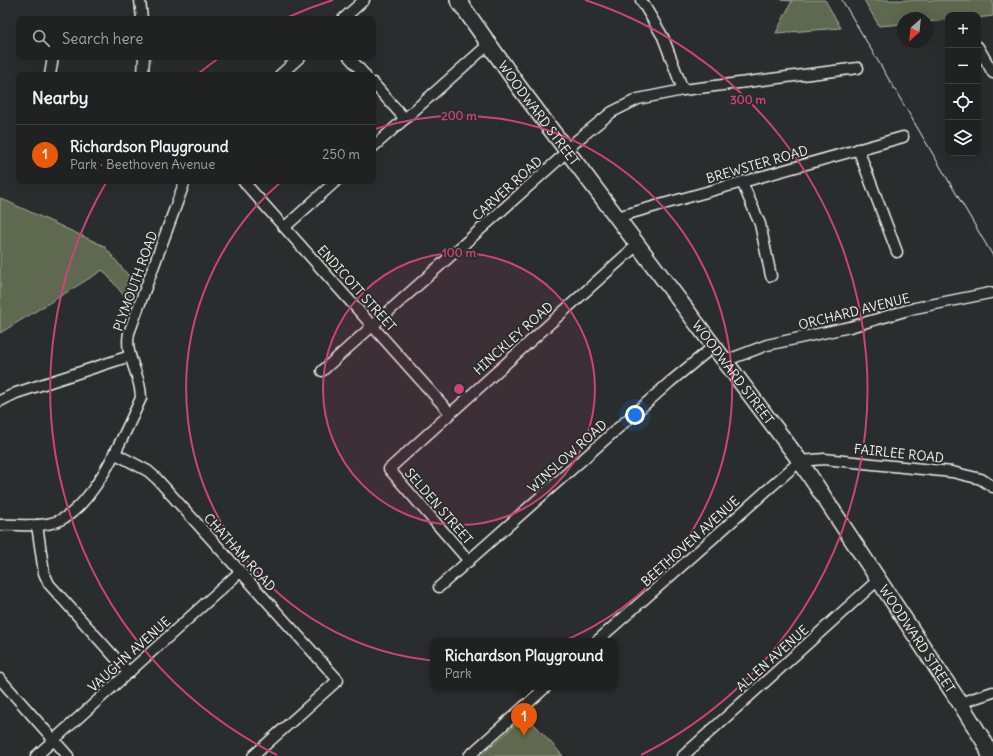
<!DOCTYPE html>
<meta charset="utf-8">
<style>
:root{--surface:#202222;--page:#282a2a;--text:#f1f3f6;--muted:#a2a4a5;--line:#3d3f40;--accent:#ea580c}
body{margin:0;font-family:Delius,sans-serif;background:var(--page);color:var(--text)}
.controls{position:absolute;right:12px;top:12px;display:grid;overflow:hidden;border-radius:8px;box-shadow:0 4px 16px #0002}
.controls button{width:36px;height:36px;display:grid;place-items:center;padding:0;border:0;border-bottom:1px solid var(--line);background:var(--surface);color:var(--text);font:20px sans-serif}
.compass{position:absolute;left:897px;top:12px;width:36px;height:36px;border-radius:50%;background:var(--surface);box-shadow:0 4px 16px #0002;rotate:207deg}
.you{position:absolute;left:635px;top:415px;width:14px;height:14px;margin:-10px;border:3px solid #fff;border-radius:50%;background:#1a73e8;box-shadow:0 0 0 6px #1a73e833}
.badge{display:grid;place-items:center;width:26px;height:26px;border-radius:50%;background:var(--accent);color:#fff;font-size:13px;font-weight:700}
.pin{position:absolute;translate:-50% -33px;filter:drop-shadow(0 1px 2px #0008)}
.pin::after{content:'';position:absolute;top:21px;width:14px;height:12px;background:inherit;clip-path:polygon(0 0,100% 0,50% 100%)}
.popup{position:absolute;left:430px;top:638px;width:188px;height:52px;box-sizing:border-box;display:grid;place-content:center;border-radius:8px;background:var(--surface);filter:drop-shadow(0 1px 3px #0005);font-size:13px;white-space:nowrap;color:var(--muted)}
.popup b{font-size:15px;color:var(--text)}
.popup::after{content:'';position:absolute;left:50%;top:100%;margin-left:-8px;border:8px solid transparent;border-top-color:var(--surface)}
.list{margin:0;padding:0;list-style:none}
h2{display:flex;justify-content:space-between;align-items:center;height:52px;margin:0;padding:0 16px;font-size:17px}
h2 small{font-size:13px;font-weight:400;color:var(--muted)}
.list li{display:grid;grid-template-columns:26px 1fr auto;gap:12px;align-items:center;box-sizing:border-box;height:60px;padding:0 16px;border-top:1px solid var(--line)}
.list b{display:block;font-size:15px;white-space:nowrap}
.list p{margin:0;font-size:13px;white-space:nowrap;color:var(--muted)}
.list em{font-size:13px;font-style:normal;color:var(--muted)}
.icon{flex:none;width:22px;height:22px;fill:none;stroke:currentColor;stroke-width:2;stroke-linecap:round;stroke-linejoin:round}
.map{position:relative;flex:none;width:993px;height:756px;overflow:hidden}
.search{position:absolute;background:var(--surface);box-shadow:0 4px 16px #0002;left:16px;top:16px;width:360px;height:44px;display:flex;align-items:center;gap:10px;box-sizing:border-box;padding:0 14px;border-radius:8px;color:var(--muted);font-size:15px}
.panel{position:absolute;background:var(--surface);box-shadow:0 4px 16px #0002;left:16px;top:72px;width:360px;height:112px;border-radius:8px}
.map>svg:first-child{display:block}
</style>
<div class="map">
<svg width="993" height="756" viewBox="0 0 993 756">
<rect width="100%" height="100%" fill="#2a2d2e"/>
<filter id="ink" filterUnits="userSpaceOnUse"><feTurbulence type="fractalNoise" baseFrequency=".025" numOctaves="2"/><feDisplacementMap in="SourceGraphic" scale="8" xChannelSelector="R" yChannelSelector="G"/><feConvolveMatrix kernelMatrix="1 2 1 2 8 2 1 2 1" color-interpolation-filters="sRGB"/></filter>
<g filter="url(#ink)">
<g fill="#5e6950" stroke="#a9ad9c">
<path d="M781,0H825L841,28L776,33L792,1Z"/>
<path d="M864,0H993V16L978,18V15H948V20L927,22V18H903V24L879,26Z"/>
<path d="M0,198L104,246L137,286L130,303L103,270L0,333Z"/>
<path d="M526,715L563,756H481Z"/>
</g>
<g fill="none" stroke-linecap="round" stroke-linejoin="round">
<g stroke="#f4f1e8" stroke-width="13">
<g id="street">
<path d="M140,0L142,19"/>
<path d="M641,0L663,37L683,90"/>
<path d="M343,19L364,0"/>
<path d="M978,47L993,73"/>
<path d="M349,57L365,75"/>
<path d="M50,75L53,57"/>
<path d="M143,75L144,57"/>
<path d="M280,75L300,57"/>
<path d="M373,83L405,119"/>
<path d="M373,147L489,44"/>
<path d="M858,149L897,252"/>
<path d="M243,181L450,413"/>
<path d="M742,182L760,224L771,276"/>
<path d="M617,217L903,137"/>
<path d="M285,227L336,181"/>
<path d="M725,361L767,345L850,327L915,308L990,293"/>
<path d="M322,371L558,160L576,141L612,112L638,99L683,90L858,68"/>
<path d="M0,401L16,393L130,356"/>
<path d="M114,453L148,471L157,479L338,680L253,756"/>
<path d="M0,525C19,524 40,528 58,521C94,507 125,433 141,398C141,373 124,357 129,333L185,181"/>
<path d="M37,525L44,573L49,584L129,673"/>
<path d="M469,561L389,469L638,244"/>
<path d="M439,587L670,382L714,346"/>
<path d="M597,641L800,461L824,459L952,472L981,479L993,487"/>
<path d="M0,679L68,756"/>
<path d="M960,703L993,692"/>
<path d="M36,756L240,572"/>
<path d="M469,756L546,687"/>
<path d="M683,756L879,579"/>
</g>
</g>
<g stroke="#f4f1e8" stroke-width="18">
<g id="secondary">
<path id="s1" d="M458,0L519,87L800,461L960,703L985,743L990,756"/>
</g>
</g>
<use href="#street" stroke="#2a2d2e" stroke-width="10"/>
<use href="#secondary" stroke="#2a2d2e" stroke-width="15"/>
<path stroke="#f4f1e8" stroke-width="1" d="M842,0L993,256"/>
</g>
</g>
<circle cx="459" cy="389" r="136" fill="#cc4377" fill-opacity=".12"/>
<g fill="none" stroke="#cc4377" stroke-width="2">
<circle cx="459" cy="389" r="136"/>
<path d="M375 129A273 273 0 1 1 282 181"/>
<path d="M277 755A409 409 0 0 1 107 181M199 73A409 409 0 0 1 219 58M286 18A409 409 0 0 1 333 0M585 0A409 409 0 0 1 641 755"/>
</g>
<g text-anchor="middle" stroke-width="4" stroke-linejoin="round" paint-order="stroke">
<g font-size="13" fill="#f4f1e8" stroke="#2a2d2e">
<text dy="5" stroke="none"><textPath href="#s1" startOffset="139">WOODWARD STREET</textPath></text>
<text transform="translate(757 164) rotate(-16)" y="5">BREWSTER ROAD</text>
<text transform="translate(507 188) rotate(-42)" y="5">CARVER ROAD</text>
<text transform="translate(135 281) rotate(-70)" y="5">PLYMOUTH ROAD</text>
<text transform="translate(357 288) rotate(48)" y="5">ENDICOTT STREET</text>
<text transform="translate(854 311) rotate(-14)" y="5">ORCHARD AVENUE</text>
<text transform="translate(513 338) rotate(-42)" y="5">HINCKLEY ROAD</text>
<text dy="5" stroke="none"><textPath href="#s1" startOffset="463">WOODWARD STREET</textPath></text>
<text transform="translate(899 453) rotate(6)" y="5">FAIRLEE ROAD</text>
<text transform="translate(567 456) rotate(-42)" y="5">WINSLOW ROAD</text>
<text transform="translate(439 506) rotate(49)" y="5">SELDEN STREET</text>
<text transform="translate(690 541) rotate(-42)" y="5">BEETHOVEN AVENUE</text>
<text transform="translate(240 552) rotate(48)" y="5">CHATHAM ROAD</text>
<text dy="5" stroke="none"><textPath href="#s1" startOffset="787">WOODWARD STREET</textPath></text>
<text transform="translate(129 654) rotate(-42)" y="5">VAUGHN AVENUE</text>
<text transform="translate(772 658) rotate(-42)" y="5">ALLEN AVENUE</text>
</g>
</g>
<circle cx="459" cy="389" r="6" fill="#cc4377" stroke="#2a2d2e" stroke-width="2"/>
<g font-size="12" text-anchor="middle" font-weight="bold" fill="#cc4377" stroke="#2a2d2e" stroke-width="4" stroke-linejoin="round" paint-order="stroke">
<text x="748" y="104">300 m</text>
<text x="459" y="120">200 m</text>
<text x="459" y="257">100 m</text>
</g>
</svg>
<div class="controls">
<button>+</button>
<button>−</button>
<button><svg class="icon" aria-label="locate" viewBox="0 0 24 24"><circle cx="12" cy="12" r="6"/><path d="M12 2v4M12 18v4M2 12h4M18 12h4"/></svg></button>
<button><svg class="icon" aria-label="layers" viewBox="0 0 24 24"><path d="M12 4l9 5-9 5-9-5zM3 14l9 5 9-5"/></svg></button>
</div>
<svg class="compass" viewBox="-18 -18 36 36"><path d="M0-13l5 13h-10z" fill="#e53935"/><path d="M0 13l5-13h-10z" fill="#a2a4a5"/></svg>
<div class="you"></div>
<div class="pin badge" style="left:524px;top:736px">1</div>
<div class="popup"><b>Richardson Playground</b>Park</div>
<div class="search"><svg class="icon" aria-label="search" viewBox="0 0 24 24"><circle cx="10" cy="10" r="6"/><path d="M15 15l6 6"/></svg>Search here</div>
<section class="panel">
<h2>Nearby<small></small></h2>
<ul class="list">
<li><span class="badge">1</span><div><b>Richardson Playground</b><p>Park · Beethoven Avenue</p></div><em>250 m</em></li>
</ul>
</section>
</div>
